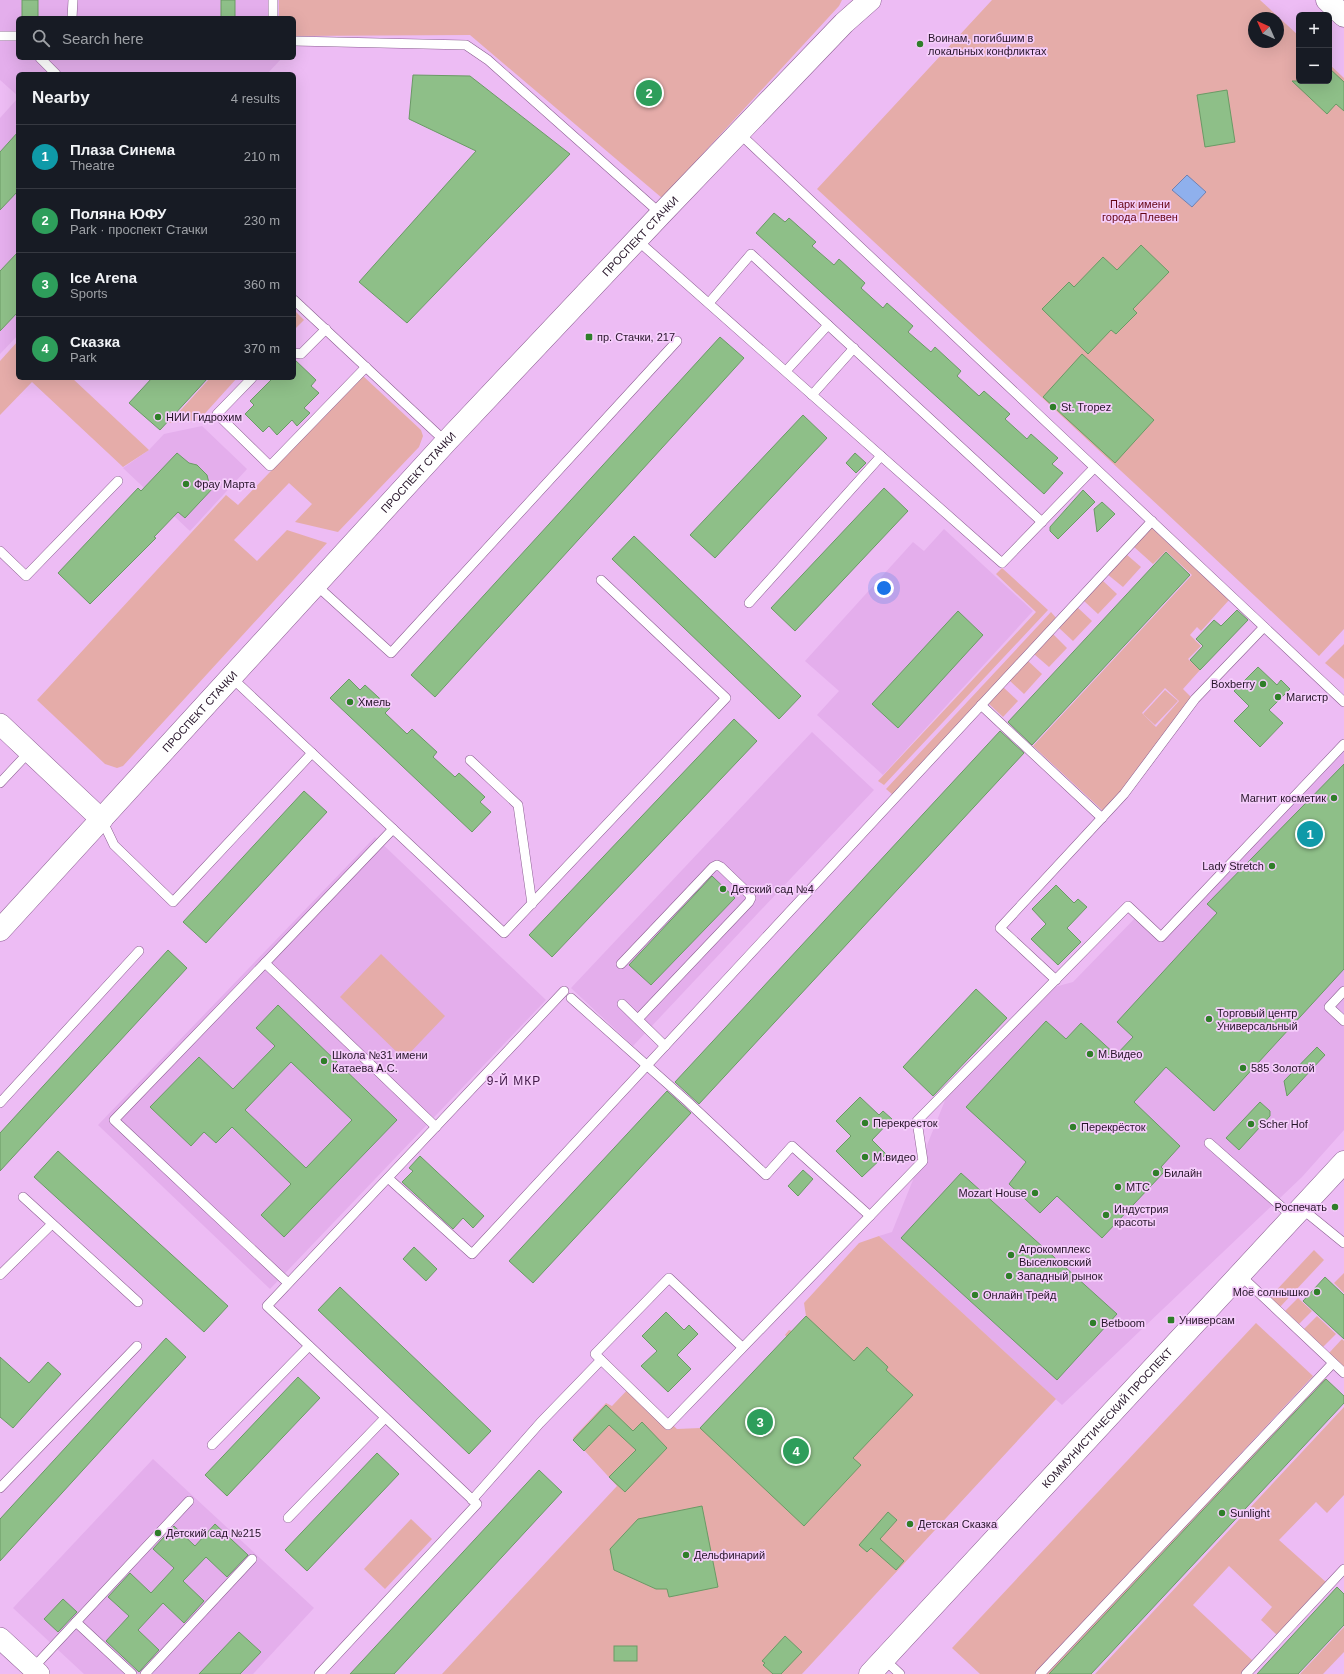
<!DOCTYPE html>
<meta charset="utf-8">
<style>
:root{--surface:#171b24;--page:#20242c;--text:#f1f3f6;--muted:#9ea1a6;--line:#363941;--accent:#2563eb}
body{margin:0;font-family:Arial,sans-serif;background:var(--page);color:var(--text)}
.controls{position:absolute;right:12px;top:12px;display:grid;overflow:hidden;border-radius:6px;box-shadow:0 4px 16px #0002}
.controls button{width:36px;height:36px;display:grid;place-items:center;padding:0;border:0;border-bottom:1px solid var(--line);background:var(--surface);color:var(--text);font:20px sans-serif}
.compass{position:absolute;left:1248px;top:12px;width:36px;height:36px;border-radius:50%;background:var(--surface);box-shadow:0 4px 16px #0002;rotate:315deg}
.you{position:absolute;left:884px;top:588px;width:14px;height:14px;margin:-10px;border:3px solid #fff;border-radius:50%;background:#1a73e8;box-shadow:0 0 0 6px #1a73e833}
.badge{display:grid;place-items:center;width:26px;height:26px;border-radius:50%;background:var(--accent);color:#fff;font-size:13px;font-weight:700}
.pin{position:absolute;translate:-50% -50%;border:2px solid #fff;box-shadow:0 1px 4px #0006}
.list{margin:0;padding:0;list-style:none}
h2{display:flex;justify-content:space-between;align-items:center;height:52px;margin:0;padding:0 16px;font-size:17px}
h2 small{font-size:13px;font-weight:400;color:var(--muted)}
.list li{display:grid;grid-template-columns:26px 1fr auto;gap:12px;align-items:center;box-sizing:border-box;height:64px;padding:0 16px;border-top:1px solid var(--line)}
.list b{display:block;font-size:15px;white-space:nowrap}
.list p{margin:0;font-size:13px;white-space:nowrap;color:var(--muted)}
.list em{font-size:13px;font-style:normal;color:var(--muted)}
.icon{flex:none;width:22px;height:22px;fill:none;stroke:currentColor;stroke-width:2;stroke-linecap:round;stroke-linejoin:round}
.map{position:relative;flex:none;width:1344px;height:1674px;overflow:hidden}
.search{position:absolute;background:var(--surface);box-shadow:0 4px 16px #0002;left:16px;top:16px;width:280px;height:44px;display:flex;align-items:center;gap:10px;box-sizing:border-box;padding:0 14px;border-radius:6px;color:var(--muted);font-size:15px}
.panel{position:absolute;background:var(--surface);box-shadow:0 4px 16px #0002;left:16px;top:72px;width:280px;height:308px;border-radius:6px}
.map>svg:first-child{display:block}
</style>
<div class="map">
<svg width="1344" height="1674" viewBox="0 0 1344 1674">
<rect width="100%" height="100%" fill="#edbcf4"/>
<g fill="#e4aeec">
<path d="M0,0H338L294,46V18H18V58H282L267,74H18V96L0,80Z"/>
<path d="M18,98V335L0,354V118Z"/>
<path d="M202,426L247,469L190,531L123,468L149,450L164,434Z"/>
<path d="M944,529L1033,611L883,775L817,715L839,691L805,661L913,542L924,551Z"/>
<path d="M812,732L874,790L633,1046L571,988Z"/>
<path d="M1344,747V1130L1302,1177L1062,1405L879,1236L892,1232L946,1098L1047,989L1073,982L1139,914L1162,934Z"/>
<path d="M375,837L546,1000L270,1289L98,1125Z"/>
<path d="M153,1459L314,1608L253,1674H84L13,1608Z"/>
</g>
<g fill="#e5aca9" fill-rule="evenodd">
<path d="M279,0H842L839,6L662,198L470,35L294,36V18H279Z"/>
<path d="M992,0H1260L1299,36V81H1329V64L1344,78V629L1319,656L1162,509L817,189ZM1254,18H1278V42H1254Z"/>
<path d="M294,310L304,320L294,330Z"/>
<path d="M18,341V378H72L149,450L123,467L32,382L0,415V361Z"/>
<path d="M363,376L421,430L423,436L419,447L338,532L295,522L312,504L289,483L234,540L257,561L287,530L327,543L123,766L117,768L105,764L37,700L226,495L238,505Z"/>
<path d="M210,378H237L199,420L169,423Z"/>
<path d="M1151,527L1229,600L1201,631L1197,627L1190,635L1201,646L1188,659L1200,670L1183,689L1192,698L1121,791L1103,811L1033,746L1192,575L1166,551L1153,564L1133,546ZM1165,688L1179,701L1156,727L1142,713Z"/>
<path d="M1126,554L1141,567L1123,587L1107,574Z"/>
<path d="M1002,568L1048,610L884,785L878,781L1036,612L996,574Z"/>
<path d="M1102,580L1117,594L1098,614L1083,600Z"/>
<path d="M1077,607L1092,621L1073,641L1058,627Z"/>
<path d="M1051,612L1057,619L893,795L886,789Z"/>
<path d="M1053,634L1067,648L1049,667L1034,654Z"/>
<path d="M1344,644V679L1325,663Z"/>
<path d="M1027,660L1042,674L1024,694L1009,680Z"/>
<path d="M1003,687L1018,701L1003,717L988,703Z"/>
<path d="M1165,690L1178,701L1155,725L1143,714Z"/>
<path d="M381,954L445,1016L404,1059L340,997Z"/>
<path d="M879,1236L1056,1399L802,1674H442L617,1486L573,1438L606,1403L612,1406L631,1386L677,1429L700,1428L787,1337L785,1335L789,1330L792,1331L806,1316L804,1303L859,1243Z"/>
<path d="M1314,1250L1324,1260L1280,1307L1270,1297Z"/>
<path d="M1344,1273V1293L1334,1283Z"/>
<path d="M1298,1298L1312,1311L1299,1324L1285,1311Z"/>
<path d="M1317,1316L1336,1334L1323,1347L1304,1329Z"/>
<path d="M1256,1323L1313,1376L1035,1674H980L952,1648Z"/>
<path d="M1342,1339L1344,1341V1367L1329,1353Z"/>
<path d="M1323,1376L1325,1379L1049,1674H1043Z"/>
<path d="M1344,1407V1495L1327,1513L1316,1502L1279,1540L1327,1583L1277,1635L1261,1620L1272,1607L1229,1566L1193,1605L1253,1661L1241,1674H1095Z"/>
<path d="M411,1519L432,1539L385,1589L364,1569Z"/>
<path d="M1344,1627V1652L1323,1674H1300Z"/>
</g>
<path fill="#8fb0ed" stroke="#7081b2" d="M1187,175L1206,192L1192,207L1172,190Z"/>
<g fill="#8ebf88" stroke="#6a9a65" fill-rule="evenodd">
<rect x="22" y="0" width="16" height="18"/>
<rect x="221" y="0" width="14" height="18"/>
<path d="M1329,68L1344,82V111L1336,104L1327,114L1292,81H1329Z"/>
<path d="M413,75L470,76L570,154L407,323L359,282L476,151L409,119Z"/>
<path d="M1227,90L1235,142L1205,147L1197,95Z"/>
<path d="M18,132V191L0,210V152Z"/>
<path d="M774,213L785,222L789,218L816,242L812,246L834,265L839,259L865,283L861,288L883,308L887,303L913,326L908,332L931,352L935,347L961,371L957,376L979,396L984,391L1010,414L1005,419L1027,439L1031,434L1058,458L1052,464L1063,473L1044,494L756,233Z"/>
<path d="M1141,245L1169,272L1133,309L1137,313L1116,334L1111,330L1088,354L1042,309L1069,282L1074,287L1103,257L1117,270Z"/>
<path d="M18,252V312L0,331V271Z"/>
<path d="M720,337L744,358L435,697L411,675Z"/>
<path d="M1082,354L1154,420L1115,463L1043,397Z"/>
<path d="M294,359L316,380L311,386L319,393L304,408L310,413L297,426L292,420L277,435L269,426L263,432L245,414L254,405L250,401L273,378H294Z"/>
<path d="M152,378H208L160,430L129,403Z"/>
<path d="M803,415L827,438L715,558L690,535Z"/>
<path d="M177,453L189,463L197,465L207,475L209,483L214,487L185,518L178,512L154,537L156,538L90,604L58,573L138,488L141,491Z"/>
<path d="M855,453L866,463L856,473L846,463Z"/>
<path d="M884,488L908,511L795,631L771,608Z"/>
<path d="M1083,490L1095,502L1058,539L1050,531V527Z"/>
<path d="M1102,502L1115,514L1097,532L1094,509Z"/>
<path d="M634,536L801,696L779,719L612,559Z"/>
<path d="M1166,552L1190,575L1032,745L1008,722Z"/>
<path d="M1237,610L1248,620L1200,670L1190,660L1203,646L1196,639L1214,620L1221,626Z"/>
<path d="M958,611L983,635L898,728L872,704Z"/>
<path d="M1258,667L1277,685L1281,680L1290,689L1269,710L1283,723L1260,747L1234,721L1249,706L1234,691Z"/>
<path d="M349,679L360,690L365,685L390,708L385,713L407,734L412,729L437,752L433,757L455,777L459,773L485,797L480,802L491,812L472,832L330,698Z"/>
<path d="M734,719L757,741L552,957L529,935Z"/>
<path d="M1000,731L1024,753L699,1104L675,1082Z"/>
<path d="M1344,764V969L1214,1111L1166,1067L1134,1102L1180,1146L1161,1167L1165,1171L1102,1238L1057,1196L1040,1213L1009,1184L1026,1162L966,1107L1046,1021L1066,1039L1081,1023L1116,1055L1133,1037L1117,1022L1217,913L1207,904Z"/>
<path d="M304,791L327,812L206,943L183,922Z"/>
<path d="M712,876L735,898L651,985L629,965Z"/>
<path d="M1056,885L1074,903L1078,899L1087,907L1067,928L1081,942L1058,965L1031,939L1046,924L1032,909Z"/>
<path d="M168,950L187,968L0,1171V1133Z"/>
<path d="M976,989L1007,1018L933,1096L903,1067Z"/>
<path d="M278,1005L397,1120L284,1237L261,1215L291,1184L232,1127L216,1143L204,1132L191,1146L150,1107L199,1057L233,1089L275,1046L256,1028ZM291,1062L352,1120L306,1168L245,1110Z"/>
<path d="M1317,1047L1325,1055L1287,1096L1284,1081Z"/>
<path d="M667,1091L691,1113L533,1283L509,1261Z"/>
<path d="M860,1097L879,1115L883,1111L892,1119L872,1140L886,1154L862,1177L836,1151L851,1136L836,1121Z"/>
<path d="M1260,1102L1270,1111V1116L1239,1150L1226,1138Z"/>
<path d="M58,1151L228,1306L204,1332L34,1177Z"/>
<path d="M420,1156L484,1216L473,1228L463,1218L453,1229L402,1182L413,1171L409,1168Z"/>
<path d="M803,1170L813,1179L798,1196L788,1186Z"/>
<path d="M961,1173L1117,1314L1057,1380L901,1238Z"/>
<path d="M414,1247L437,1269L426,1281L403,1259Z"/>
<path d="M1325,1277L1344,1295V1339L1303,1301Z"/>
<path d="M340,1287L491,1431L469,1454L318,1310Z"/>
<path d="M666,1312L684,1330L689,1325L698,1334L677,1355L691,1369L668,1392L641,1366L657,1351L642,1336Z"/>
<path d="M806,1316L854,1361L867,1347L888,1367L886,1370L913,1395L853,1458L861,1465L804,1526L700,1428Z"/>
<path d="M166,1338L186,1357L0,1561V1519Z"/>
<path d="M0,1357L29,1383L48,1362L61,1374L13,1428L0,1417Z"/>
<path d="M298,1377L320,1398L227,1496L205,1475Z"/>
<path d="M1326,1379L1344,1396V1403L1091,1674H1049Z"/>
<path d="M606,1405L633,1431L642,1422L667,1448L625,1492L609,1477L636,1450L609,1425L584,1451L573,1440Z"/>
<path d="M377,1453L399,1474L307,1571L285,1550Z"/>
<path d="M539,1470L562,1492L394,1674H350Z"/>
<path d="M702,1506L718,1587L669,1597L667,1589H656L614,1570L610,1549L638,1519Z"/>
<path d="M888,1512L897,1520L880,1539L904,1561L896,1570L871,1548L867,1552L859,1545Z"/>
<path d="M215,1524L248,1555L227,1577L206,1557L183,1581L204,1601L184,1623L163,1603L138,1630L159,1650L139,1672L106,1641L129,1616L108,1597L130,1573L151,1593L174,1568L153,1549L174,1526L195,1546Z"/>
<path d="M1337,1587L1344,1594V1625L1298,1674H1257Z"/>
<path d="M63,1599L77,1612L58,1632L44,1619Z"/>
<path d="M239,1632L261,1652L240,1674H199Z"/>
<path d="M785,1636L802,1652L781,1674H773L763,1665L765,1663L762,1661Z"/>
<rect x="614" y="1646" width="23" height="15"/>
</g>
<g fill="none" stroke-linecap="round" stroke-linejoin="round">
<g stroke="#8b5e91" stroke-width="10">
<g id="service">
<path d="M273,0V18"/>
<path d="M72,18L73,0"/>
<path d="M0,36H18"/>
<path d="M294,41L466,45L488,60L661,214"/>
<path d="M40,58L56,74"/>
<path d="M739,133L1344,702"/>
<path d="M637,240L1002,563L1094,468"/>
<path d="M294,300L446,442"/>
<path d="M709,303L751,254L1042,522"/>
<path d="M294,353L301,354L326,329"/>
<path d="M786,371L828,325"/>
<path d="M252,378L217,414L270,466L366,367"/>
<path d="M812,395L854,348"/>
<path d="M0,551L26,576L118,481"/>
<path d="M316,585L391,653L677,341"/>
<path d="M749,603L881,456"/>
<path d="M232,678L504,933L726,698L601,580"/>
<path d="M981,705L1102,818"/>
<path d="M470,760L518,805L532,904"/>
<path d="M0,783L30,751"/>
<path d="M102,820L114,845L173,902L312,753"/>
<path d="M393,829L265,963L436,1127"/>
<path d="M265,963L114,1120L288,1283"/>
<path d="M621,964L713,867L717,865L721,867L749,894L751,898L749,902L638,1019"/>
<path d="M1056,980L1000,928L1124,794L1195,699L1264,627"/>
<path d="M1344,991L1329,1007L1344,1021"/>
<path d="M571,998L688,1102L766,1175L792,1146L870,1216"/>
<path d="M622,1004L665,1046"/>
<path d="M0,1103L139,951"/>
<path d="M1209,1143L1293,1217"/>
<path d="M388,1178L472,1254L1152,521"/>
<path d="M23,1197L138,1302"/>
<path d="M1301,1208L1344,1243"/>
<path d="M0,1275L52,1224"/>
<path d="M1240,1275L1344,1373"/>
<path d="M742,1347L669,1278L595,1354L668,1425L923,1161L917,1121L1128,906L1161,937L1344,744"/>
<path d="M212,1445L309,1346"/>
<path d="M0,1488L137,1346"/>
<path d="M472,1500L540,1423L601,1360"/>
<path d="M288,1518L385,1418"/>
<path d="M76,1622L132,1674"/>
<path d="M884,1659L900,1674"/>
<path d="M33,1668L189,1501"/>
<path d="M145,1674L252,1559"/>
<path d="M319,1674L477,1504L267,1306L564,991"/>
<path d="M1040,1674L1333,1363"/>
<path d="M1246,1674L1344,1569"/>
</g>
</g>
<g stroke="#8b5e91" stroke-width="22">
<g id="tertiary">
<path d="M0,724L102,820"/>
<path d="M0,1638L39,1674"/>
</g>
</g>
<g stroke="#8b5e91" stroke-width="23">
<g id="secondary">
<path d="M1327,0L1344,16"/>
<path id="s1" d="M870,1674L1344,1162"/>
</g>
</g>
<g stroke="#8b5e91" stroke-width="23">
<g id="primary">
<path id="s2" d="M0,930L446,442L661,214L844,23L870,0"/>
</g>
</g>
<use href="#service" stroke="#fff" stroke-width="9"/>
<use href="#tertiary" stroke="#fff" stroke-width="21"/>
<use href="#secondary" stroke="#fff" stroke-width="22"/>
<use href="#primary" stroke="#fff" stroke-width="22"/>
</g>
<g fill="#2f7e29" stroke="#f5cdfb" stroke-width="1.5">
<circle cx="920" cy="44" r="4"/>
<rect x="585" y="333" width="8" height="8" rx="2"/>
<circle cx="1053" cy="407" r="4"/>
<circle cx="158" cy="417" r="4"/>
<circle cx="186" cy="484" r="4"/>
<circle cx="1263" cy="684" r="4"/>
<circle cx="1278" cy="697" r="4"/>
<circle cx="350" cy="702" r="4"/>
<circle cx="1334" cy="798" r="4"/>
<circle cx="1272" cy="866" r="4"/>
<circle cx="723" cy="889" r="4"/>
<circle cx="1209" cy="1019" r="4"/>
<circle cx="1090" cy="1054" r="4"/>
<circle cx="324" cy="1061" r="4"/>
<circle cx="1243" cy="1068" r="4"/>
<circle cx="865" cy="1123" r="4"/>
<circle cx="1251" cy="1124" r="4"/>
<circle cx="1073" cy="1127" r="4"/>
<circle cx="865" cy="1157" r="4"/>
<circle cx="1156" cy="1173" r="4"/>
<circle cx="1118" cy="1187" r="4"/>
<circle cx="1035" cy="1193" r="4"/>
<circle cx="1335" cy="1207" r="4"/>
<circle cx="1106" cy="1215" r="4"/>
<circle cx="1011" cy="1255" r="4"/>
<circle cx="1009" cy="1276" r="4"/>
<circle cx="1317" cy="1292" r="4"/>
<circle cx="975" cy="1295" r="4"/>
<rect x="1167" y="1316" width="8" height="8" rx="2"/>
<circle cx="1093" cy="1323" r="4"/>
<circle cx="1222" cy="1513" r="4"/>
<circle cx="910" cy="1524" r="4"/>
<circle cx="158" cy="1533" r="4"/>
<circle cx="686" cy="1555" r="4"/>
</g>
<g text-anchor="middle" stroke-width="3.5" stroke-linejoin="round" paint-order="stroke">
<g font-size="11" fill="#261429" stroke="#f5cdfb" text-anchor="start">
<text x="928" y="42">Воинам, погибшим в<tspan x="928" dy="13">локальных конфликтах</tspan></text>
<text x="597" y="341">пр. Стачки, 217</text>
<text x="1061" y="411">St. Tropez</text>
<text x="166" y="421">НИИ Гидрохим</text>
<text x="194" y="488">Фрау Марта</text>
<text x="1255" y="688" text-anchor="end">Boxberry</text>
<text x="1286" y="701">Магистр</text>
<text x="358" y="706">Хмель</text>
<text x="1326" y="802" text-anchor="end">Магнит косметик</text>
<text x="1264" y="870" text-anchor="end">Lady Stretch</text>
<text x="731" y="893">Детский сад №4</text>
<text x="1217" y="1017">Торговый центр<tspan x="1217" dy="13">Универсальный</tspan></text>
<text x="1098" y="1058">М.Видео</text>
<text x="332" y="1059">Школа №31 имени<tspan x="332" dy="13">Катаева А.С.</tspan></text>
<text x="1251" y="1072">585 Золотой</text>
<text x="873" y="1127">Перекресток</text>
<text x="1259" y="1128">Scher Hof</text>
<text x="1081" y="1131">Перекрёсток</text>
<text x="873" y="1161">М.видео</text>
<text x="1164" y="1177">Билайн</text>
<text x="1126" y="1191">МТС</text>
<text x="1027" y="1197" text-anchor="end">Mozart House</text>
<text x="1327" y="1211" text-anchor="end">Роспечать</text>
<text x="1114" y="1213">Индустрия<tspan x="1114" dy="13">красоты</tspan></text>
<text x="1019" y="1253">Агрокомплекс<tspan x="1019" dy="13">Выселковский</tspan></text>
<text x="1017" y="1280">Западный рынок</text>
<text x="1309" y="1296" text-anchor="end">Моё солнышко</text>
<text x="983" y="1299">Онлайн Трейд</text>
<text x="1179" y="1324">Универсам</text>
<text x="1101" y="1327">Betboom</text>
<text x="1230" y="1517">Sunlight</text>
<text x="918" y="1528">Детская Сказка</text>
<text x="166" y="1537">Детский сад №215</text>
<text x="694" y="1559">Дельфинарий</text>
</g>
<g font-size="11" fill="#640412" stroke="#f5cdfb">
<text x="1140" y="208">Парк имени<tspan x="1140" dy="13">города Плевен</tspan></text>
</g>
<g font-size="11" fill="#261429" stroke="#f5cdfb">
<text dy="4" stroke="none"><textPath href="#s2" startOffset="944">ПРОСПЕКТ СТАЧКИ</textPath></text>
<text dy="4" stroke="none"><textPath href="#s2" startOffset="620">ПРОСПЕКТ СТАЧКИ</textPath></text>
<text dy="4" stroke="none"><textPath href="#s2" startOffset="296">ПРОСПЕКТ СТАЧКИ</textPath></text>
<text dy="4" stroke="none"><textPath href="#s1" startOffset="349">КОММУНИСТИЧЕСКИЙ ПРОСПЕКТ</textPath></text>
</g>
<g font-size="12" letter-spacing="1" fill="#411847" stroke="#f5cdfb">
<text x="514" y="1085">9-Й МКР</text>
</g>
</g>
</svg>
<div class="controls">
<button>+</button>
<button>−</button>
</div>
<svg class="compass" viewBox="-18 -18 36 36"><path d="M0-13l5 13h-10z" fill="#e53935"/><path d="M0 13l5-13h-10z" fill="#9ea1a6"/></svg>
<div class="you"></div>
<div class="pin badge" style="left:1310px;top:834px;background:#0f9aa8">1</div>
<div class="pin badge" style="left:649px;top:93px;background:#2e9e5b">2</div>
<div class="pin badge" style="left:760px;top:1422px;background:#2e9e5b">3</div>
<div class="pin badge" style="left:796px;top:1451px;background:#2e9e5b">4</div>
<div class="search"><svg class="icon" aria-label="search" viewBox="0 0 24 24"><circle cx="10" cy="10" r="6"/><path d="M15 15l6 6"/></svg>Search here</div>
<section class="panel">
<h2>Nearby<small>4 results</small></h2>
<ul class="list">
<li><span class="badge" style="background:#0f9aa8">1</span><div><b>Плаза Синема</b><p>Theatre</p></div><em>210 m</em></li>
<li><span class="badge" style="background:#2e9e5b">2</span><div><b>Поляна ЮФУ</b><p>Park · проспект Стачки</p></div><em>230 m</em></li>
<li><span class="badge" style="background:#2e9e5b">3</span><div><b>Ice Arena</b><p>Sports</p></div><em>360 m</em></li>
<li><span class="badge" style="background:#2e9e5b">4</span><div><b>Сказка</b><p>Park</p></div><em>370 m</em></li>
</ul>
</section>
</div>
